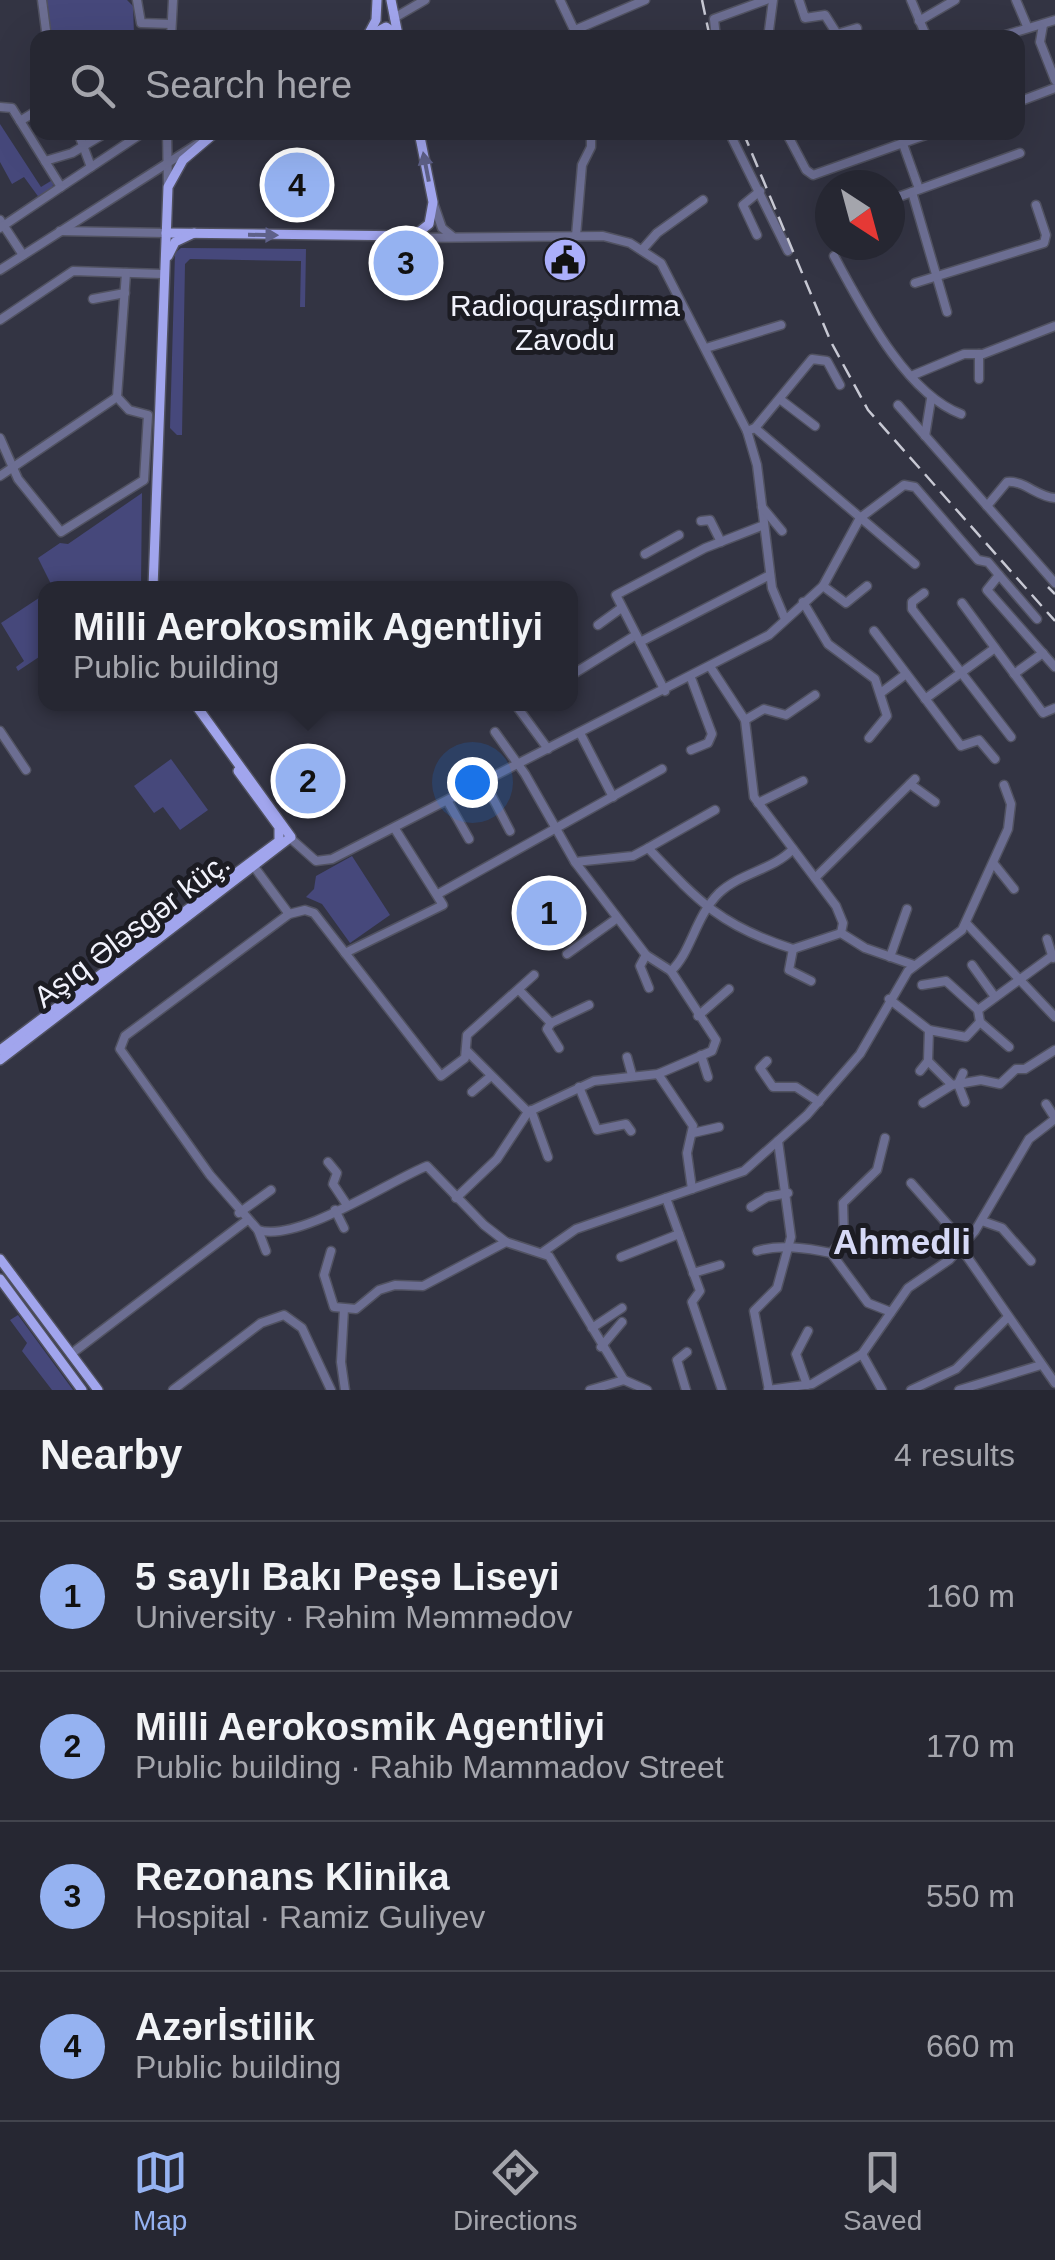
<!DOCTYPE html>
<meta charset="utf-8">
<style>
:root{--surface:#262732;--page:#32333e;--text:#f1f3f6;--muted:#a4a5ac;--line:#42444d;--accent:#95b2f1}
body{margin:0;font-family:Helvetica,sans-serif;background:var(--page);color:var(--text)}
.compass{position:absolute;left:815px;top:170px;width:90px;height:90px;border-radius:50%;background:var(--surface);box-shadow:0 10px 40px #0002;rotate:144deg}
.you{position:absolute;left:472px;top:782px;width:35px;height:35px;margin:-25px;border:8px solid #fff;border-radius:50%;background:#1a73e8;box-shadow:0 0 0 15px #1a73e833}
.badge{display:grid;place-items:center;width:65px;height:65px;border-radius:50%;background:var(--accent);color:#111;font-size:32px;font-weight:700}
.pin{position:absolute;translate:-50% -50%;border:5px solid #fff;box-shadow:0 2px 10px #0006}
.popup{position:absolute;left:38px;top:581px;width:540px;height:130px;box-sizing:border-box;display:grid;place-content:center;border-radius:20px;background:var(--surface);filter:drop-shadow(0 2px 8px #0005);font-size:32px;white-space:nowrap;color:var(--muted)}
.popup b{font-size:38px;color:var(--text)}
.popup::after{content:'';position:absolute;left:50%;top:100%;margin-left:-20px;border:20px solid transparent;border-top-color:var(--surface)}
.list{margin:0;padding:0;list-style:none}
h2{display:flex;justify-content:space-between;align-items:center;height:130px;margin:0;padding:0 40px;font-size:42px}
h2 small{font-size:32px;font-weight:400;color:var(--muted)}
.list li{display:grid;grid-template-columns:65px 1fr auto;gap:30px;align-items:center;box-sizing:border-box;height:150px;padding:0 40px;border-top:2px solid var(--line)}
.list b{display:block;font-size:38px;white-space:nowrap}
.list p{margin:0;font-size:32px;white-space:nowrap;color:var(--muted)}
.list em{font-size:32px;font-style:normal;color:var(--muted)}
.icon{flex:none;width:55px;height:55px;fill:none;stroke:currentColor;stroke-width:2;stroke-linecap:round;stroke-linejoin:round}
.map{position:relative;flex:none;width:1055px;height:1390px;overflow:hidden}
.search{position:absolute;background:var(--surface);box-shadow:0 10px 40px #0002;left:30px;right:30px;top:30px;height:110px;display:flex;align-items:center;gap:25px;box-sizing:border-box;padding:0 35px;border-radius:20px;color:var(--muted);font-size:38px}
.sheet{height:730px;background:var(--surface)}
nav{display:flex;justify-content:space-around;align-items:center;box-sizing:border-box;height:140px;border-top:2px solid var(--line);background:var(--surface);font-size:28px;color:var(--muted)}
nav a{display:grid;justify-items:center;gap:5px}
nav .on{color:var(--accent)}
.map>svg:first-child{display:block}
</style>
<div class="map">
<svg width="1055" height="1390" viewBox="0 0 1055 1390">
<rect width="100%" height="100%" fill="#333443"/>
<g fill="#46487b">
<path d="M45,0H127L133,6L134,34L149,30L138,37H50Z"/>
<path d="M0,124L41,187L54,179L52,190L40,199L24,177L12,184L0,162Z"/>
<path d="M181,248L306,249L305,307H300L301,261L190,259L185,264L182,435H177L170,428L175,253Z"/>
<path d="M142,493L141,588H53L38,558L60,543L68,544Z"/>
<path d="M45,594V653L18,671L16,667L24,661L1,623Z"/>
<path d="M171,759L208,810L180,830L163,807L154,813L134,786Z"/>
<path d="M352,856L390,915L350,943L322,904L306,897L314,889L316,876Z"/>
<path d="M18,1315L73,1390H52L22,1351L27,1343L10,1320Z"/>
</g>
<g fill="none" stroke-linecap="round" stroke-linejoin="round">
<g stroke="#515261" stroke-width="11">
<g id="minor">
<path d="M42,0L47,38"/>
<path d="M137,0L141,23L171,24"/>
<path d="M560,0L578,38"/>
<path d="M799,0L805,18L825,15L837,34L857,28"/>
<path d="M911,0L927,38"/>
<path d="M1016,0L1027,26"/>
<path d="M394,18L425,0"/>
<path d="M919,21L955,0"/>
<path d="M1043,25L1040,42L1055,80"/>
<path d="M575,30L645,0"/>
<path d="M171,38L173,0"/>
<path d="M716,38L714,19L766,0"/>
<path d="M768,38L773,0"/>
<path d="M996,38L1055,20"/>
<path d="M1018,102L1055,88"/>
<path d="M0,107L12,108L61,187L144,132"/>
<path d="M20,121L38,110"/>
<path d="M78,132L91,167"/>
<path d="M167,132L168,187"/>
<path d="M729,132L788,251"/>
<path d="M786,132L806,170L813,175L934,132"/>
<path d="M903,144L919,189"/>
<path d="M45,161L72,153L107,132"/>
<path d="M912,192L947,312"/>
<path d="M890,200L1020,153"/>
<path d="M433,202L442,228L452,236"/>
<path d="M0,220L23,255"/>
<path d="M0,228L61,187"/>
<path d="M60,231L166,233"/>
<path d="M757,235L743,205L760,191"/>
<path d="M576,236L582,165L591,147V132"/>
<path d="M409,238L603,236L630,243L661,263L747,431L757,465L772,588L785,619"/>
<path d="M642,250L657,233L703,200"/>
<path d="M834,256C862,307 905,393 961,414"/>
<path d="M0,270L199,143"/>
<path d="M915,283L1044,243L1046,235L1036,205"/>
<path d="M93,299L125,293"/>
<path d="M0,320L73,271L162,274"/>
<path d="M706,348L781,325"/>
<path d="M911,376L964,354H983L1055,326"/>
<path d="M979,379V354"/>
<path d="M781,400L815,426"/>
<path d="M898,405L1055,583"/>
<path d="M755,428L812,359L827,361L840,385"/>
<path d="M747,431L755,428L915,564"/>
<path d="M925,436L931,399"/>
<path d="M0,438L18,479L61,532L144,480L148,415L129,410L117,397L126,273"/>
<path d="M0,476L117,397"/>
<path d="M987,506L1007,482C1024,480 1037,497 1055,498"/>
<path d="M762,507L782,531"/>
<path d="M701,521L710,520L721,542"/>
<path d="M645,554L679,535"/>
<path d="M999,575L1037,619"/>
<path d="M823,586L846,603L867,586"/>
<path d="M924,593L912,602V609L1011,737"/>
<path d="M803,602L828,644L875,679L887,716L869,738"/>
<path d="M962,603L1043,713L1055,708"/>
<path d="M598,625L620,609"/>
<path d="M874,631L961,746L979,740L995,759"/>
<path d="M640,642L770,575"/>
<path d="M711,668L745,720L754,797L836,906L843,923L841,933"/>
<path d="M1014,674L1043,653"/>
<path d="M570,676L636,635"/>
<path d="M691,678L712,734L708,743L691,750"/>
<path d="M665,691L616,595L705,548L764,525"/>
<path d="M882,692L906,674"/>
<path d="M925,699L995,648"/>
<path d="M515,704L548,749"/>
<path d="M745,720L764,709L786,715L815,695"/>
<path d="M0,731L26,770"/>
<path d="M495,732L525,774L575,862L633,856L648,848C699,902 721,926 793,949L841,933L865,948L914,965"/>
<path d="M580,733L613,797"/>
<path d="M485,783L510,831"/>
<path d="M910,784L935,802"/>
<path d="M448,802L469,839"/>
<path d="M758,803L803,781"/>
<path d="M289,837L316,861L332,859L769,635L823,586L860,518L904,485L915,487L978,560L988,562L999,575L987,590L1055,667"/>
<path d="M648,848L715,810"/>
<path d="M575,862L646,955L671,971"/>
<path d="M994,864L1014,889"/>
<path d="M255,868L289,914"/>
<path d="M815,878L915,779"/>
<path d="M438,894L662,769"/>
<path d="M966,923L1055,1017"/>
<path d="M1047,939L1053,958"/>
<path d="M793,949L789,970L811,981"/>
<path d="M345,953L443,905L395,829"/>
<path d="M567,954L616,919"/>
<path d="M646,955L640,966L649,988"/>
<path d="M890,957L907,909"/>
<path d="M972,965L995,997"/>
<path d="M671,971C691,953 695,917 719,893C740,873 773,870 793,849"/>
<path d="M534,975L467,1035L465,1058L441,1076L314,913L305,910L289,914L125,1036L120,1049L210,1175L258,1230C298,1243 389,1181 427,1166L484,1225L506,1242L549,1256L624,1380"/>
<path d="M922,985L946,981L978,1010"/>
<path d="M520,991L551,1023L547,1029L559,1048"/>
<path d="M889,999L929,1030L966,1037L980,1022L978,1010L1052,956"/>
<path d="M698,1016L729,989"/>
<path d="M980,1022L1009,1047"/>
<path d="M551,1023L589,1005"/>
<path d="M468,1052L528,1112"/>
<path d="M701,1055L708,1077"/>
<path d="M627,1057L632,1075"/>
<path d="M767,1061L760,1068L773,1087H796L819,1102"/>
<path d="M928,1061L952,1085"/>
<path d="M920,1071L928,1061L929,1030"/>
<path d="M963,1073L958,1084L965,1102"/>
<path d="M658,1074L693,1126L687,1153L692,1189"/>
<path d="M579,1087L597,1130L626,1124L631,1131"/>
<path d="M472,1092L491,1076"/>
<path d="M923,1103L952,1085L981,1080L1000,1084L1016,1069H1025L1055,1050"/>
<path d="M1046,1104L1055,1118"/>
<path d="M531,1110L548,1157"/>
<path d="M693,1133L719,1127"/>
<path d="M328,1162L337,1173L333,1184L347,1205"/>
<path d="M911,1183L965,1244"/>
<path d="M456,1198L497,1159L528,1112L594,1081L658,1074L712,1051L716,1040L671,971"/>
<path d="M666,1198L700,1291L692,1302L722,1390"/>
<path d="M751,1207L767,1197L788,1193"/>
<path d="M335,1210L344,1228"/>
<path d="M239,1213L271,1190"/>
<path d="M982,1221L1002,1228L1031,1261"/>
<path d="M258,1230L266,1251"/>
<path d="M961,1248L1055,1383"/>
<path d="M331,1251L324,1275L334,1307L356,1309L379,1290L395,1285L423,1286L506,1242"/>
<path d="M757,1251C780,1244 807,1248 831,1253L868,1303L891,1312"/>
<path d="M543,1252L576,1229L744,1171L807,1115L860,1054L908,971L962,930L1008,829L1011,804L1004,785"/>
<path d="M831,1253L844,1239L843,1203L877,1170L885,1138"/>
<path d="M621,1257L679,1234"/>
<path d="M693,1273L720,1265"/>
<path d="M344,1309L341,1362L345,1390"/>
<path d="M592,1328L622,1308"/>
<path d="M601,1347L622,1322"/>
<path d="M71,1354L246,1221"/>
<path d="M862,1354L882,1390"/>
<path d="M807,1385L796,1354L808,1331"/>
<path d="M173,1390L261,1323L284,1315L302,1328L331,1390"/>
<path d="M590,1390L624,1380L647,1390"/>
<path d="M686,1390L677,1360L687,1352"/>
<path d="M768,1390L812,1384L862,1354L908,1288L949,1260L975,1231L1029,1139L1055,1119"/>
<path d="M769,1390L754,1311L777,1288L791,1237L778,1141"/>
<path d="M911,1390L956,1369L1007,1318"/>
<path d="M959,1390L1041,1365"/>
</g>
</g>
<g stroke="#515261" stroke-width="12">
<g id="major">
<path d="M391,0L398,35"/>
<path d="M368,35L376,20L377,0"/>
<path d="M365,38L386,27L399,36"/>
<path d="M166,233L414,236L429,224L433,202L419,132"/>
<path d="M168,256L175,242L194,233"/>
<path d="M153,588L168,187L183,160L216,132"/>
<path d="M0,1050L279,841V827L238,771"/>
<path d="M0,1060L291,837L195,704"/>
<path d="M0,1259L98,1390"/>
<path d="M0,1279L82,1390"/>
</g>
</g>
<use href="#minor" stroke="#6c6e92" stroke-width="8"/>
<use href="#major" stroke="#a1a5ed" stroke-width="9"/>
<g stroke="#c7c8d3" stroke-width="2.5" stroke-dasharray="15 8" stroke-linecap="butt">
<path d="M702,0L710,38"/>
<path d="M743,132L831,342L868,410L1055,621"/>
<path d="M1048,587L1055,594"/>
</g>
</g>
<defs><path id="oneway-solid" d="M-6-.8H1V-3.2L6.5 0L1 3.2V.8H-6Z" transform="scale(2.5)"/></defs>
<g fill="#5e6088">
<use href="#oneway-solid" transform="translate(426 167) rotate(-101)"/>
<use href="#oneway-solid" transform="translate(263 235) rotate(1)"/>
</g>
<defs>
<g id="civic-disc" transform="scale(2.25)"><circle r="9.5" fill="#abaffb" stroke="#1c1c23"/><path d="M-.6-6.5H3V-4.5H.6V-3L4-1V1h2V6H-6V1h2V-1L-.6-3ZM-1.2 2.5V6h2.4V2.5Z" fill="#111"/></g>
</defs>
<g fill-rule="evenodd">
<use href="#civic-disc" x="565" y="260"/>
</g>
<g text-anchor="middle" stroke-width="10" stroke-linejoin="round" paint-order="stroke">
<g font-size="30" fill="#f1f2fc" stroke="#1c1c23">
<text x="565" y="316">Radioquraşdırma<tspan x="565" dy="34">Zavodu</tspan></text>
</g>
<g font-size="30" fill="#f1f2fc" stroke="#1c1c23">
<text transform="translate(132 930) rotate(-37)" y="10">Aşıq Ələsgər küç.</text>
</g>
<g font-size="35" font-weight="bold" fill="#d6d9f6" stroke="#1c1c23">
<text x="902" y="1254">Ahmedli</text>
</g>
</g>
</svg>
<svg class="compass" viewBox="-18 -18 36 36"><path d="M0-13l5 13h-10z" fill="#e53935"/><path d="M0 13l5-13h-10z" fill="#a4a5ac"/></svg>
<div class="you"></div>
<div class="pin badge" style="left:549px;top:913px">1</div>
<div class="pin badge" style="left:308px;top:781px">2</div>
<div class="popup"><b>Milli Aerokosmik Agentliyi</b>Public building</div>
<div class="pin badge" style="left:406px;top:263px">3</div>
<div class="pin badge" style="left:297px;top:185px">4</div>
<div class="search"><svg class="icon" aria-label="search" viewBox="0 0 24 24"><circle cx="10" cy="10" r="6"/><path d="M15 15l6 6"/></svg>Search here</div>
</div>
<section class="sheet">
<h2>Nearby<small>4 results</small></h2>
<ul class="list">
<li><span class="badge">1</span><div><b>5 saylı Bakı Peşə Liseyi</b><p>University · Rəhim Məmmədov</p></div><em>160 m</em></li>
<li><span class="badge">2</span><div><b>Milli Aerokosmik Agentliyi</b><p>Public building · Rahib Mammadov Street</p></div><em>170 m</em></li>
<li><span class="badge">3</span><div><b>Rezonans Klinika</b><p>Hospital · Ramiz Guliyev</p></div><em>550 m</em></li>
<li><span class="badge">4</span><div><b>Azərİstilik</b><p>Public building</p></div><em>660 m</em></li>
</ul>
</section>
<nav>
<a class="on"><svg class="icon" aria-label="map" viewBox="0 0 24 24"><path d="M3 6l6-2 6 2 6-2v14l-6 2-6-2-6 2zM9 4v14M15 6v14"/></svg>Map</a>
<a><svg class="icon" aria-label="directions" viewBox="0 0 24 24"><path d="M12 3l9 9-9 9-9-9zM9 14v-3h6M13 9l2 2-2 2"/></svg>Directions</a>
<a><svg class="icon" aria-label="saved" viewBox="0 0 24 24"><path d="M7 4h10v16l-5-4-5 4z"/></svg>Saved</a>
</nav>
